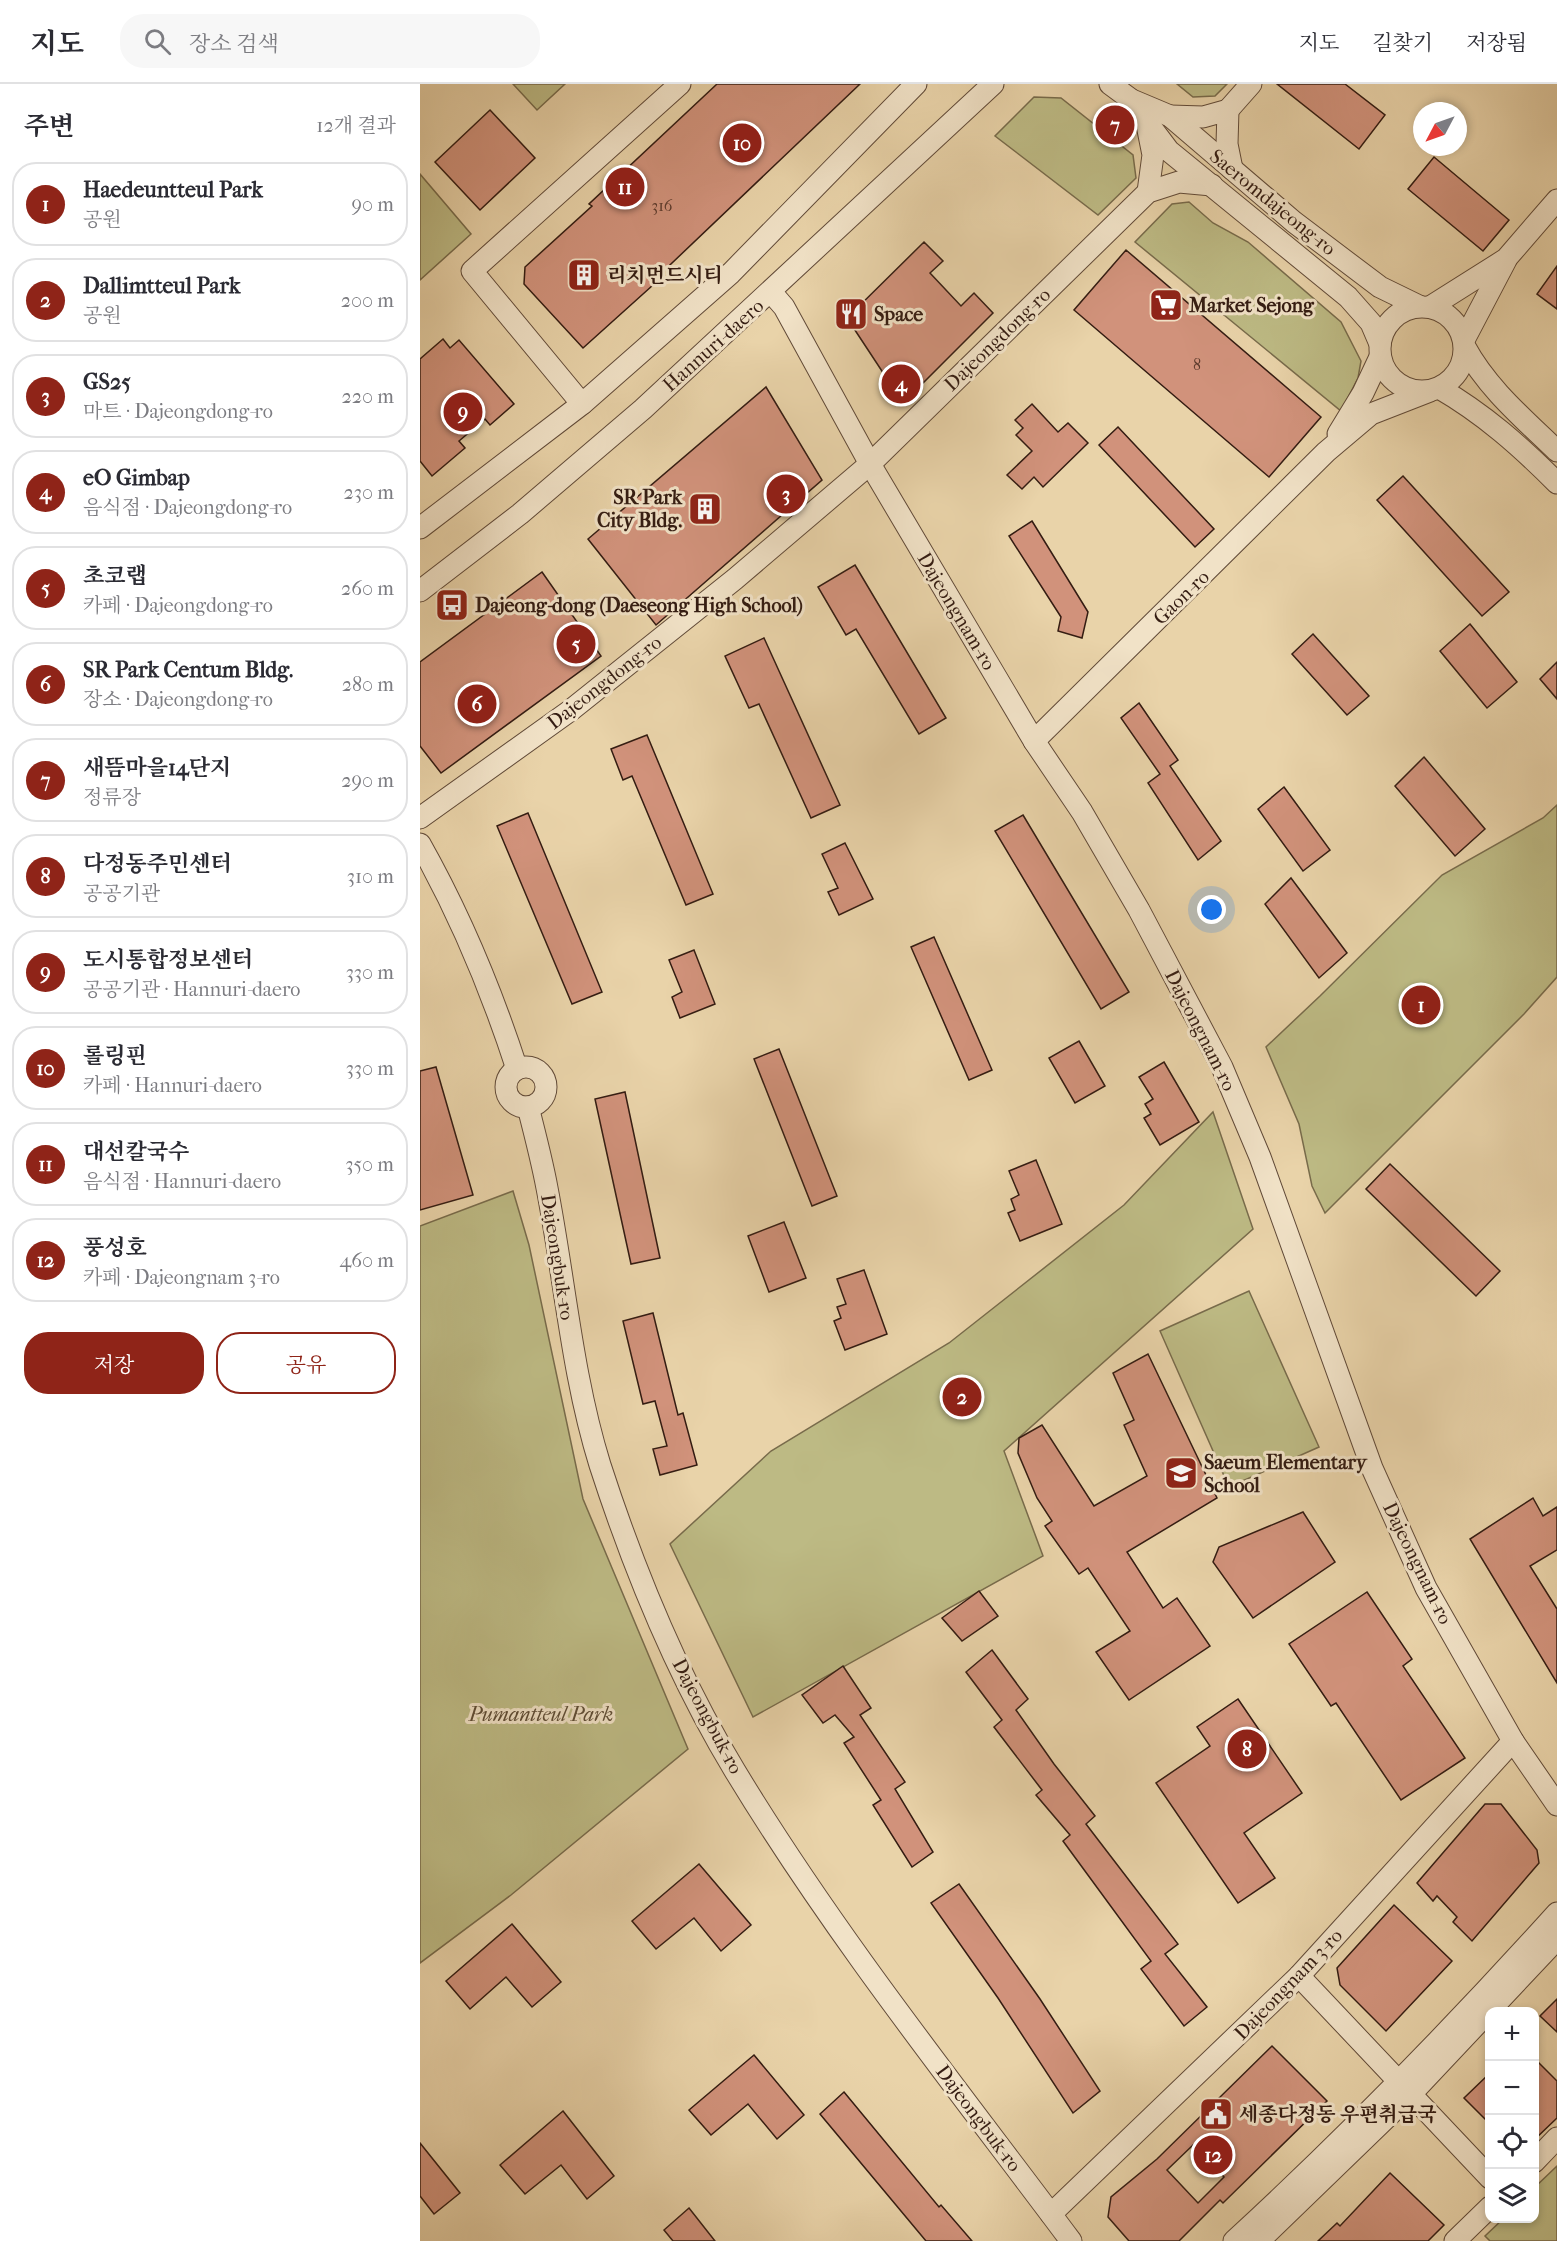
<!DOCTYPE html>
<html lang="ko">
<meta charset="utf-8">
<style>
:root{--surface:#fff;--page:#f7f7f7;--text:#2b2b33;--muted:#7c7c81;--line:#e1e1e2;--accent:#8f2418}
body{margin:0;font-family:"IM FELL French Canon","Noto Serif KR",serif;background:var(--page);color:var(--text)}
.controls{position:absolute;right:18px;bottom:18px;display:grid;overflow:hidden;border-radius:12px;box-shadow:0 3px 9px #0003}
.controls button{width:54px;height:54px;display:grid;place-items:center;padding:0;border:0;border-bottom:2px solid var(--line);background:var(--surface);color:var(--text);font:30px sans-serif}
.compass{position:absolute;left:993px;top:18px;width:54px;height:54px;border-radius:50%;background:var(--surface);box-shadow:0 3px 9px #0003;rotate:229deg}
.you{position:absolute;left:792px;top:826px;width:21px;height:21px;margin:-15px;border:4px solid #fff;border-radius:50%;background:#1a73e8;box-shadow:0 0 0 9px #1a73e833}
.badge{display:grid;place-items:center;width:39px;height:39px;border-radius:50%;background:var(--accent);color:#fff;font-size:20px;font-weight:700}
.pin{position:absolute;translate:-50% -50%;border:3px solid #fff;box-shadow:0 2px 6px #0006}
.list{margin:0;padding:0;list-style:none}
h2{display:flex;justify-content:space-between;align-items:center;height:78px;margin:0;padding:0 24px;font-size:26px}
h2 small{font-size:20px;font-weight:400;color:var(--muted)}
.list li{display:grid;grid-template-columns:39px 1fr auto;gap:18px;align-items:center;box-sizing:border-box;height:84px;margin:0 12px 12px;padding:0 12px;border:2px solid var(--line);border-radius:24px}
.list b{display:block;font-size:22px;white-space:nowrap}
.list p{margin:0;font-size:20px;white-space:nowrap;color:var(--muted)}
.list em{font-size:20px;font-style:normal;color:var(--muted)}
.actions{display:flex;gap:12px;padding:18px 24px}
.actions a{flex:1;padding:14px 0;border:2px solid var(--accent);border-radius:24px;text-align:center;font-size:21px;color:var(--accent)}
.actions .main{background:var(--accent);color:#fff}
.icon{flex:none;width:33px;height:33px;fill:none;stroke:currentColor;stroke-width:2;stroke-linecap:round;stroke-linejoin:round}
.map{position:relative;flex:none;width:1137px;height:2157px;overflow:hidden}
header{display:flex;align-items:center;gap:36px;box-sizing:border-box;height:84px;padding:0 30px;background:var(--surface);border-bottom:2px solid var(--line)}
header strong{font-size:28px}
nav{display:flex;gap:33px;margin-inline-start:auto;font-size:21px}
.search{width:420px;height:54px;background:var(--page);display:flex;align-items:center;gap:15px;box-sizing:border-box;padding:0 21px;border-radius:24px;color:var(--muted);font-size:22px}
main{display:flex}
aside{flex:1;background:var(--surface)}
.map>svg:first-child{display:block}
</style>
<header>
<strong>지도</strong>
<div class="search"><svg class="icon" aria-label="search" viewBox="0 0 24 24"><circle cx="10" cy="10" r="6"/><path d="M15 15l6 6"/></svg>장소 검색</div>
<nav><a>지도</a><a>길찾기</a><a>저장됨</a></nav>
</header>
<main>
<aside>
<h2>주변<small>12개 결과</small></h2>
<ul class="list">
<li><span class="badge">1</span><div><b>Haedeuntteul Park</b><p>공원</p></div><em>90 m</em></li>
<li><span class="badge">2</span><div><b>Dallimtteul Park</b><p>공원</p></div><em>200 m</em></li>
<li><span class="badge">3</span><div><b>GS25</b><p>마트 · Dajeongdong-ro</p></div><em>220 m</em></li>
<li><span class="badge">4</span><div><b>eO Gimbap</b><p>음식점 · Dajeongdong-ro</p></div><em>230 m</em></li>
<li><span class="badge">5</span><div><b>초코랩</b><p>카페 · Dajeongdong-ro</p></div><em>260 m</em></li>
<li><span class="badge">6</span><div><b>SR Park Centum Bldg.</b><p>장소 · Dajeongdong-ro</p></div><em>280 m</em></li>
<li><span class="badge">7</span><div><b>새뜸마을14단지</b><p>정류장</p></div><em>290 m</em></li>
<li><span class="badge">8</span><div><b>다정동주민센터</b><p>공공기관</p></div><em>310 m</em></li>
<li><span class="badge">9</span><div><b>도시통합정보센터</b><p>공공기관 · Hannuri-daero</p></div><em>330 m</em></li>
<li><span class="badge">10</span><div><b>롤링핀</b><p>카페 · Hannuri-daero</p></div><em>330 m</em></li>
<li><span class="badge">11</span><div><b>대선칼국수</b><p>음식점 · Hannuri-daero</p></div><em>350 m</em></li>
<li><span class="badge">12</span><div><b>풍성호</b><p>카페 · Dajeongnam 3-ro</p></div><em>460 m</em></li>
</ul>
<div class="actions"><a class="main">저장</a><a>공유</a></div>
</aside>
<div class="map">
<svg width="1137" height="2157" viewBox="0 0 1137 2157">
<rect width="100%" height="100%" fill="#e9d3a9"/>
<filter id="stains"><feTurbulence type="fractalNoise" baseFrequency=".00333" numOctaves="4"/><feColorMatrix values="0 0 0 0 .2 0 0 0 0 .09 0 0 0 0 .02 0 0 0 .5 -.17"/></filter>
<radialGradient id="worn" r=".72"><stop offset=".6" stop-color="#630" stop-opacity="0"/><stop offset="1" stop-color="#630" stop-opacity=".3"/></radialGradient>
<g fill="#bdba84" stroke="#786b4b" stroke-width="1.5">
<path d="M93,0H145L117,26Z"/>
<path d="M757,0H807L795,12L773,13Z"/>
<path d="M614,13L641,14L713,71L716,94L678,131L575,52Z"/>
<path d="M0,90L51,150L0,196Z"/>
<path d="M769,118L793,139L828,158L921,238L941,277L938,294L921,327L715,158L752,120Z"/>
<path d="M1137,721V893L1104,930L905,1129L892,1102L879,1040L846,963L900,912L1022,791L1123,734Z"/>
<path d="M793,1028L833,1145L584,1367L623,1472L333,1633L250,1460L351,1367L529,1259L704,1121Z"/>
<path d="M93,1107L109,1161L163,1415L268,1665L91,1811L0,1879V1142Z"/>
<path d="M829,1207L899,1363L809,1403L740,1247Z"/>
<path d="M1137,2082V2157H1070L1065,2152L1083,2135L1114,2134L1115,2103Z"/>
</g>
<g fill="#d1927b" stroke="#341c12" stroke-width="1.5" fill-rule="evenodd">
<path d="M297,0H440L231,199L233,201L163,264L104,200L105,183L172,122L169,120Z"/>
<path d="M857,0H925L965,31L939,65Z"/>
<path d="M70,26L115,74L60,126L15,78Z"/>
<path d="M1014,73L1089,136L1063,167L988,105Z"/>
<path d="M504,158L523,177L510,189L541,222L554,209L573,229L483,319L427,234Z"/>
<path d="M706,166L901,333L849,393L654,226Z"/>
<path d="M1137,182V225L1117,210Z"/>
<path d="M23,255L30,264L39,256L94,320L70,341L65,335L39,357L45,364L12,392L0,377V275Z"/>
<path d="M346,303L402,396L236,541L168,455Z"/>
<path d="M612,320L638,348L648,339L668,359L623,403L614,393L602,405L587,391L612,367L596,351L603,344L595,336Z"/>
<path d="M698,343L794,445L775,463L679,361Z"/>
<path d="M983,392L1089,508L1062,532L957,416Z"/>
<path d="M612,437L668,528L662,554L638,547L641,533L589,452Z"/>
<path d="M435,481L526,634L499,650L436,545L426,551L398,503Z"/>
<path d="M122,488L181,572L21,689L0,662V578Z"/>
<path d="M1050,540L1097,598L1067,624L1020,567Z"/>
<path d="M893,550L949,612L927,631L872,570Z"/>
<path d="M344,554L420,721L391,734L339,620L329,624L305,572Z"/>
<path d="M1137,578V615L1120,595Z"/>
<path d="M719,619L758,676L750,682L801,757L778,776L728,699L740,690L701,634Z"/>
<path d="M227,651L293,810L266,821L212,692L203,696L191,665Z"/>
<path d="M1004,673L1065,745L1035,772L975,702Z"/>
<path d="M864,703L910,766L883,787L838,725Z"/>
<path d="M108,729L182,908L152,920L77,742Z"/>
<path d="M603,731L709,908L681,925L575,747Z"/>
<path d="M425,759L453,815L419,831L408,808L418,804L402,770Z"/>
<path d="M871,794L927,869L899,894L845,820Z"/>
<path d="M514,853L572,986L549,996L491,863Z"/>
<path d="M274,866L295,920L260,934L252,913L262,908L249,876Z"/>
<path d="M659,957L685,1002L655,1019L629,974Z"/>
<path d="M359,965L417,1112L392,1122L334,975Z"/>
<path d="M744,978L779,1038L740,1061L724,1034L731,1030L725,1020L733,1015L719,993Z"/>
<path d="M16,983L53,1111L0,1126V987Z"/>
<path d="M205,1008L240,1174L211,1180L175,1015Z"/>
<path d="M616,1076L642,1140L600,1157L588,1129L595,1126L591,1115L599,1111L589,1087Z"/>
<path d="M970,1080L1080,1187L1056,1212L946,1105Z"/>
<path d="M364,1138L386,1194L349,1208L328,1152Z"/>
<path d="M444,1186L467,1250L425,1266L414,1237L421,1234L417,1223L426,1220L417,1195Z"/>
<path d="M233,1229L258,1331L263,1329L277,1381L240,1391L233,1365L247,1362L235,1317L223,1320L203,1237Z"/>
<path d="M728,1270L797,1414L707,1468L743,1524L757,1514L790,1562L709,1616L676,1568L710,1547L668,1484L659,1490L625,1442L632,1437L617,1414L598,1369L599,1354L622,1341L674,1422L727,1392L704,1341L714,1336L693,1289Z"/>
<path d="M1113,1414L1123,1432L1137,1423V1466L1110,1482L1137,1525V1599L1050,1455Z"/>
<path d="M883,1428L915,1478L833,1534L793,1478L799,1463Z"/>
<path d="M559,1507L578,1532L542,1557L522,1534Z"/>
<path d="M947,1508L992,1575L983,1582L1045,1674L981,1716L916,1619L911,1622L869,1560Z"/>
<path d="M572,1566L608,1615L596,1626L634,1680L675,1732L666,1740L758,1860L745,1870L787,1923L764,1942L721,1885L731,1877L643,1757L650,1751L616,1711L622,1706L574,1643L582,1636L546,1588Z"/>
<path d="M423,1582L451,1624L440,1631L485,1698L475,1705L513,1768L492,1783L453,1721L461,1716L424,1659L434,1653L415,1631L403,1639L382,1611Z"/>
<path d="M818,1615L882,1709L824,1749L855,1794L818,1819L736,1699L790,1662L777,1643Z"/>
<path d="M1065,1720H1081L1117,1766L1119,1779L1052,1857L1033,1838L1037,1833L1017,1812L1013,1817L997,1799Z"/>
<path d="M279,1780L331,1841L301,1867L274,1834L236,1865L212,1837Z"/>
<path d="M539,1800L620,1915L680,2007L653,2029L578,1914L511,1819Z"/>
<path d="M974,1821L1032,1877L966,1947L920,1901L917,1884Z"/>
<path d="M92,1840L141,1898L112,1923L86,1893L50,1925L26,1897Z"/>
<path d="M1137,1915V1948L1120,1932Z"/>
<path d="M852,1962L907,2017L803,2119L800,2116L759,2157H709L688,2133L691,2113L737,2075ZM773,2061L804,2093L778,2119L747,2086Z"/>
<path d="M334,1971L384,2031L357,2055L328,2020L291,2051L269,2026Z"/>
<path d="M1114,1974L1137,1997V2034L1114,2056Z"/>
<path d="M1070,1989V2040L1044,2014Z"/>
<path d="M424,2008L519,2123L521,2121L552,2157H506L400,2030Z"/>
<path d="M143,2027L194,2092L167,2115L141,2081L105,2110L80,2081Z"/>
<path d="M0,2059L40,2109L14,2130L0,2112Z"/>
<path d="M970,2089L1024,2141L1008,2157H898L917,2139L920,2142Z"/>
<path d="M269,2124L295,2157H253L244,2146Z"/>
</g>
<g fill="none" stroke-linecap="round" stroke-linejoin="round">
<g stroke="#614a38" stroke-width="23">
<g id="minor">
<path d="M690,0L709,14L749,67L928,213L951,239L960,260"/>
<path d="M712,16L750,32L874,138L960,203L999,222"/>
<path d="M808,26L807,60L812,85"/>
<path d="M808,26L831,0"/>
<path d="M750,32L783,33L808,26"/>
<path d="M727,41L733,71L728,108"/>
<path d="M351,208L364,223L450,380L614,657L662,728L719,826L802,983L840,1073L952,1384L1006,1504L1093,1657L1137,1721"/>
<circle cx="1002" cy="265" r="42"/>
<path d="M1010,223L1086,175L1137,116"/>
<path d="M1044,256L1086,176"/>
<path d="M1045,263C1067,304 1104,335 1137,367"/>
<path d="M1019,304C1064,330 1100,362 1137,399"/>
<path d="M162,320L52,187L260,0"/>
<path d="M918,350L943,309L960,273"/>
<path d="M0,444L162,320L311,189L496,0"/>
<path d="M0,507L100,430L223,325L573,0"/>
<path d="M614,657L906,368L951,330L1010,307"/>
<path d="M0,734L151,626L315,495L450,380L728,108L759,98L792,101"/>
<path d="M0,760C40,831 72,908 97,985"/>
<circle cx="106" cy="1003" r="20"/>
<path d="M108,1023C115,1050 122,1077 127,1104C145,1197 152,1291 180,1381C214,1486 258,1593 315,1687C415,1852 536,2003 651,2157"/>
<path d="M879,1892L1070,2094"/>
<path d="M1114,2078L1137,2054"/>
<path d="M631,2130L879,1892L1093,1657"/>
<path d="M814,2157C927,2053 1035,1942 1137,1829"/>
<path d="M839,2157L990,2011L1137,1855"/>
<path d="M1035,2157L1070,2123"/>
</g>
</g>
<use href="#minor" stroke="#f1e2c7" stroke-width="21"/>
</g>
<defs>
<g id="building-square" transform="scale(1.725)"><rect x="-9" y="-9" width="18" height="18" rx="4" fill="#8f2418" stroke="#f1e2c7"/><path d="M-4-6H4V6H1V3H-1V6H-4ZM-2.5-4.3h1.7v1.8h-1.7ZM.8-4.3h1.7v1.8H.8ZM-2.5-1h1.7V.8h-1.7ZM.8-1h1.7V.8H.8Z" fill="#fff"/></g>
<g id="supermarket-square" transform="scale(1.725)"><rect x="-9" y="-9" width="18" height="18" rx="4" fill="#8f2418" stroke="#f1e2c7"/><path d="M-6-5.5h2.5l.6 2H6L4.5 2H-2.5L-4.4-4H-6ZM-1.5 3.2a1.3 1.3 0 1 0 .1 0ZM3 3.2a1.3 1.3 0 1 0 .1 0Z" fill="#fff"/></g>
<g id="restaurant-square" transform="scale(1.725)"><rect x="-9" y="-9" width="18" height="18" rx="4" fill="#8f2418" stroke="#f1e2c7"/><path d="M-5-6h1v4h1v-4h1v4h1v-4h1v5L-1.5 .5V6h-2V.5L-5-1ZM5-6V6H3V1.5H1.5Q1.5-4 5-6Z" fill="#fff"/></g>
<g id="bus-square" transform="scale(1.725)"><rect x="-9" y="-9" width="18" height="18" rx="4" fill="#8f2418" stroke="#f1e2c7"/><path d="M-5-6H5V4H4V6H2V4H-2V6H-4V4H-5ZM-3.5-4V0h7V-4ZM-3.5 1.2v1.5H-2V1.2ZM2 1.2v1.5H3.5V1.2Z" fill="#fff"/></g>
<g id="school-square" transform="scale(1.725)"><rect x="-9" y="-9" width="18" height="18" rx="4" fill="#8f2418" stroke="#f1e2c7"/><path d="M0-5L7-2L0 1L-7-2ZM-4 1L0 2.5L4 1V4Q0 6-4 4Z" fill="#fff"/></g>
<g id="civic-square" transform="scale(1.725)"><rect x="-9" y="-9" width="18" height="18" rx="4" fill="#8f2418" stroke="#f1e2c7"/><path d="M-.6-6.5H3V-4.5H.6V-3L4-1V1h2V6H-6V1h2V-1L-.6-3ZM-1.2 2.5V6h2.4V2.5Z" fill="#fff"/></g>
</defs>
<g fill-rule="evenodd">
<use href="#building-square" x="164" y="191"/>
<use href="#supermarket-square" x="746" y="221"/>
<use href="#restaurant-square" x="431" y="230"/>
<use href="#building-square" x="285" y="425"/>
<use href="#bus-square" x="32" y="521"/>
<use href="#school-square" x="761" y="1389"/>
<use href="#civic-square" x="796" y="2030"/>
</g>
<g text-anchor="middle" stroke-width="6" stroke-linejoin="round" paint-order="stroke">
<g font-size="16" fill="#5b3a2c">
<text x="242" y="127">316</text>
<text x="777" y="286">8</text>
</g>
<g font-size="20" fill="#341c12" stroke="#f1e2c7">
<text transform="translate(853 118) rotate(39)" y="7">Saeromdajeong-ro</text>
<text transform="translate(577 255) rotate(-44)" y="7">Dajeongdong-ro</text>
<text transform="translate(293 261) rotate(-42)" y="7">Hannuri-daero</text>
<text transform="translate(761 513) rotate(-44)" y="7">Gaon-ro</text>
<text transform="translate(537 527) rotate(59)" y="7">Dajeongnam-ro</text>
<text transform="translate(184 598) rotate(-38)" y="7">Dajeongdong-ro</text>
<text transform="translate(781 946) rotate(63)" y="7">Dajeongnam-ro</text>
<text transform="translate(138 1173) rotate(81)" y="7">Dajeongbuk-ro</text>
<text transform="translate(998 1479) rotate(64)" y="7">Dajeongnam-ro</text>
<text transform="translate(288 1632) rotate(62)" y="7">Dajeongbuk-ro</text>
<text transform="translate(868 1900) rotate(-46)" y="7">Dajeongnam 3-ro</text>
<text transform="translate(559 2034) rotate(53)" y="7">Dajeongbuk-ro</text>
</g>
<g font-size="20" font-weight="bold" fill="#341c12" stroke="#f1e2c7" text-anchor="start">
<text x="187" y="198">리치먼드시티</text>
<text x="769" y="228">Market Sejong</text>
<text x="454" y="237">Space</text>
<text x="262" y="420" text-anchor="end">SR Park<tspan x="262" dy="23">City Bldg.</tspan></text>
<text x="55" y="528">Dajeong-dong (Daeseong High School)</text>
<text x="784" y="1385">Saeum Elementary<tspan x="784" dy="23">School</tspan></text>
<text x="819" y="2037">세종다정동 우편취급국</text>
</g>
<g font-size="20" font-style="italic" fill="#5d4b34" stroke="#f1e2c7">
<text x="121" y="1637">Pumantteul Park</text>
</g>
</g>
<rect width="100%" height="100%" filter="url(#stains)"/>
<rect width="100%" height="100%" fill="url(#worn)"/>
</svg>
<div class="controls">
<button>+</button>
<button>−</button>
<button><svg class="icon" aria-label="locate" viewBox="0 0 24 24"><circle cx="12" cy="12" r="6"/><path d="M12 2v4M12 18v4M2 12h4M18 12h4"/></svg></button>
<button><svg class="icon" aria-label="layers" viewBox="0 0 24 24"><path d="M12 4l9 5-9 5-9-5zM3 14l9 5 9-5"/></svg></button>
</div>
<svg class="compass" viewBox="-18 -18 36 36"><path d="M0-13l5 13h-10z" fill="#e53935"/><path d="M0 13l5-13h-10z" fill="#7c7c81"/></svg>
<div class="you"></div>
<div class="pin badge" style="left:1001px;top:921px">1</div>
<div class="pin badge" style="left:542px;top:1313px">2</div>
<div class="pin badge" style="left:366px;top:410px">3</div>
<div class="pin badge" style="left:481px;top:300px">4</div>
<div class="pin badge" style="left:156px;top:560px">5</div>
<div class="pin badge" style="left:57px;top:620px">6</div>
<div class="pin badge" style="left:695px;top:41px">7</div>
<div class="pin badge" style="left:827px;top:1665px">8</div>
<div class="pin badge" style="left:43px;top:328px">9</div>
<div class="pin badge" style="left:322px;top:59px">10</div>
<div class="pin badge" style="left:205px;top:103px">11</div>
<div class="pin badge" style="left:793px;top:2071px">12</div>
</div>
</main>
